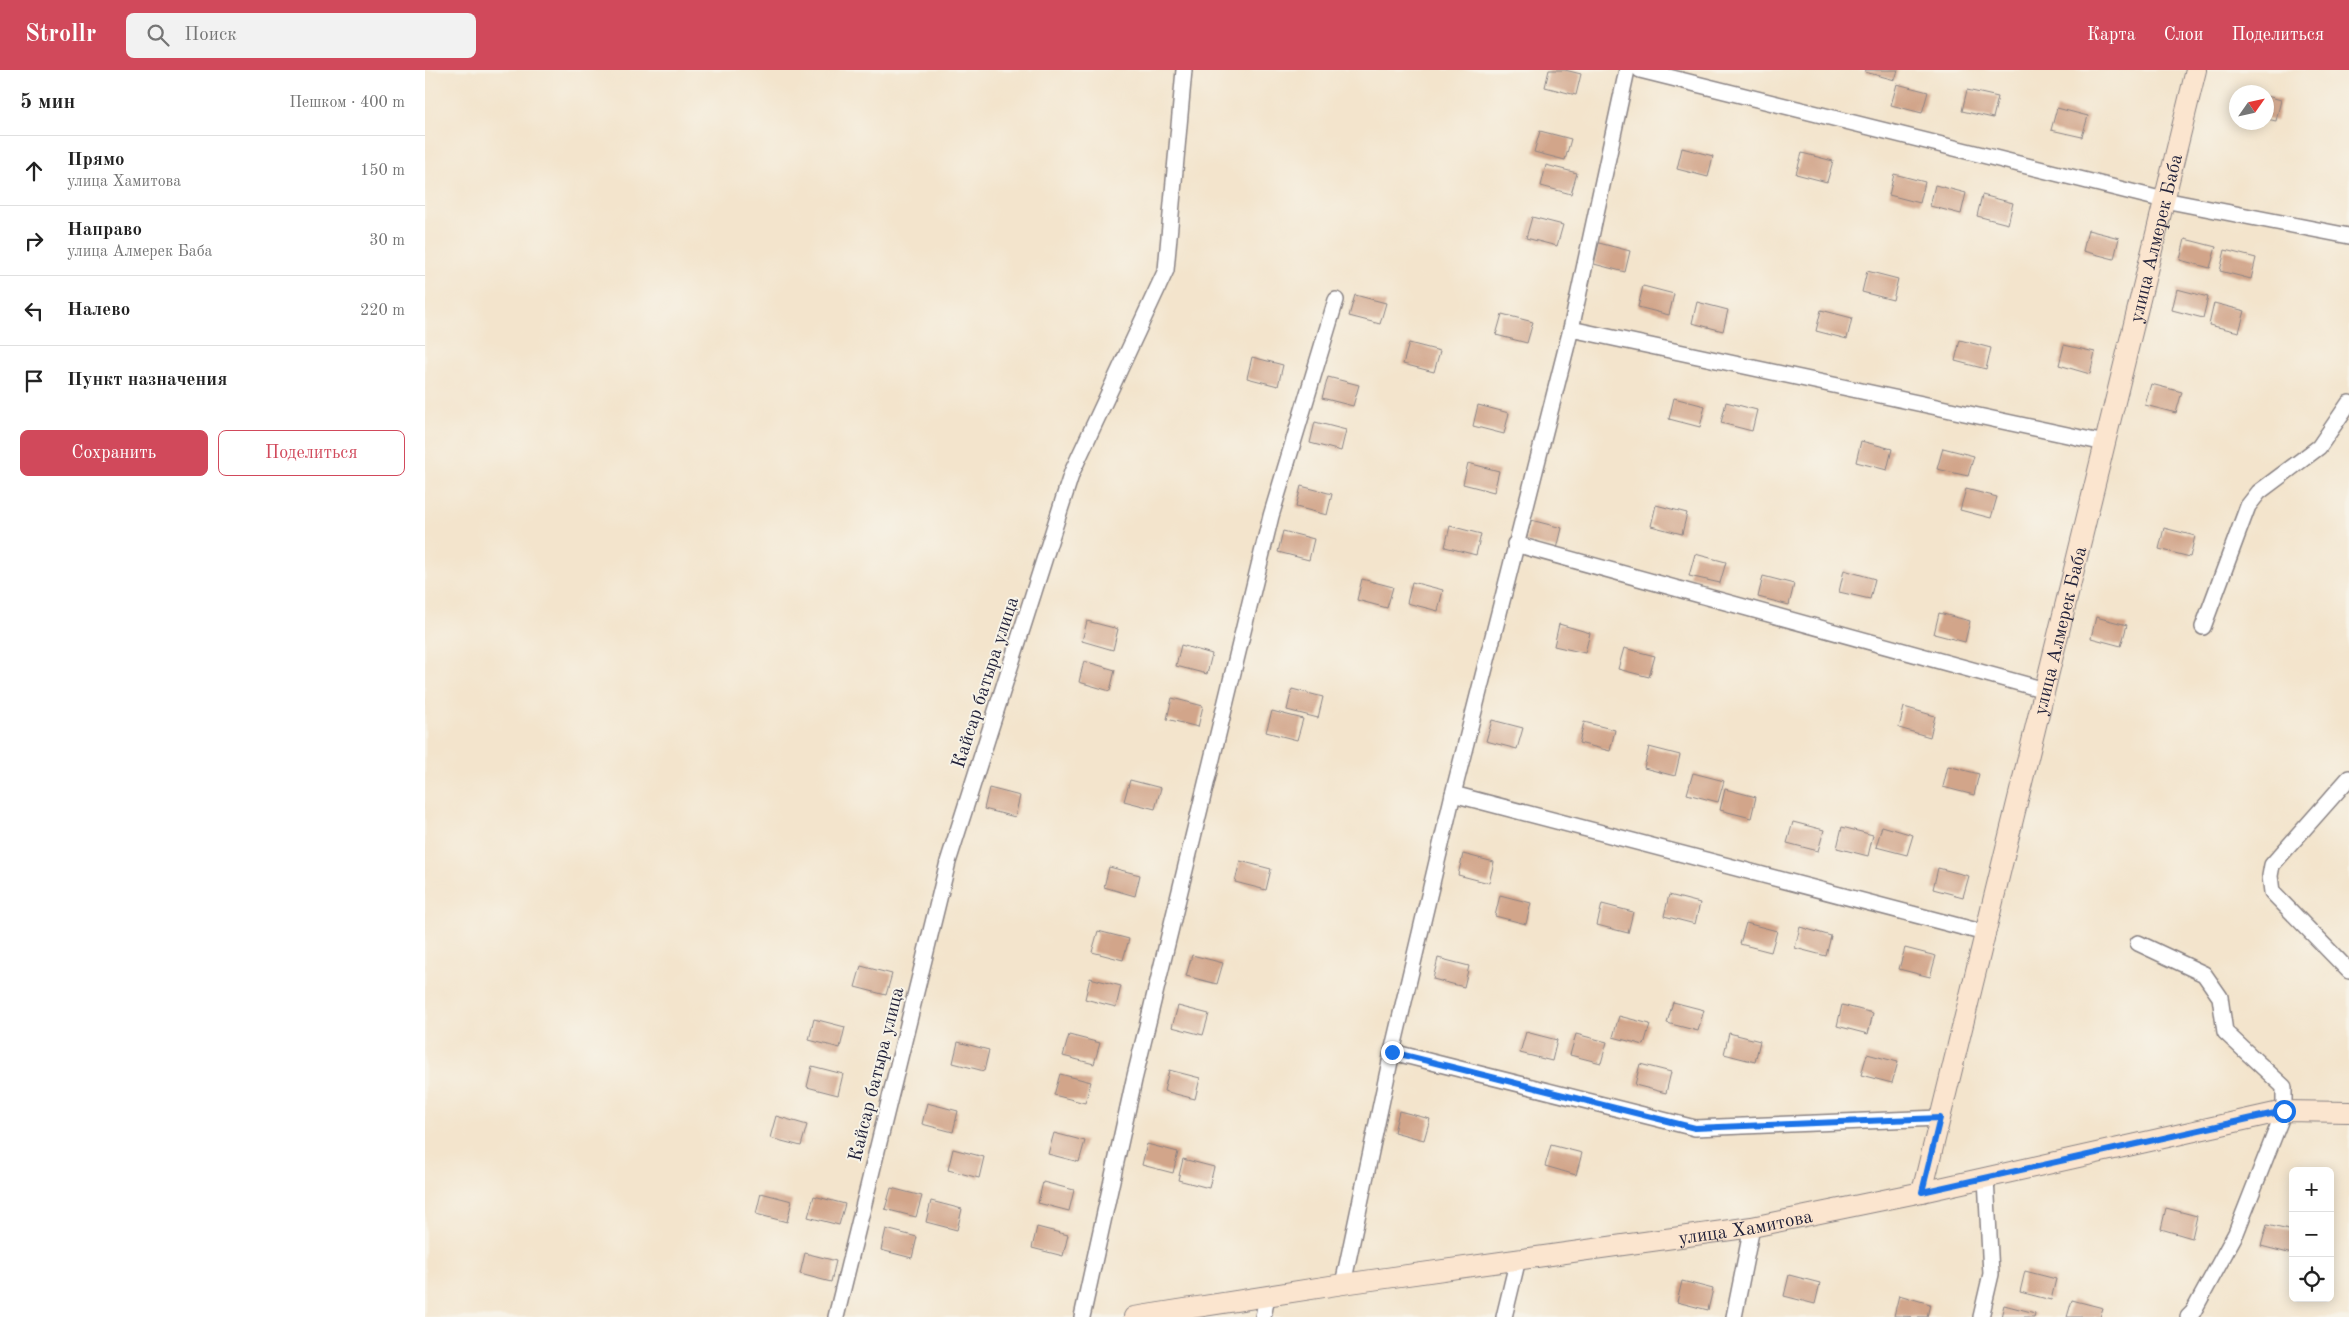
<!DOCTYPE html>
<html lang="ru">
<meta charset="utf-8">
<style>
:root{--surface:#fff;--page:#f2f2f2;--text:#222;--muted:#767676;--line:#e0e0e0;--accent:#d1495b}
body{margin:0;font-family:"Old Standard TT",serif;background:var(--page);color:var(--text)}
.controls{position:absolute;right:15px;bottom:15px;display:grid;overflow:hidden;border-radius:8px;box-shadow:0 2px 12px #0003}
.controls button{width:45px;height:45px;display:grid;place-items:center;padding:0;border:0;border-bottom:1px solid var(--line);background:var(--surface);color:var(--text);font:25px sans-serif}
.compass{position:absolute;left:1804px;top:15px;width:45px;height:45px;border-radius:50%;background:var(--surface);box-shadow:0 2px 12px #0003;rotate:56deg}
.stop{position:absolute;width:15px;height:15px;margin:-11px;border:4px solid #1a73e8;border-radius:50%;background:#fff}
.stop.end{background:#1a73e8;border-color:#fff;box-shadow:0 1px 5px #0008}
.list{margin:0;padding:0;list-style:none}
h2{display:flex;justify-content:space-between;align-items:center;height:65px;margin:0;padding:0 20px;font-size:21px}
h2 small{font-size:16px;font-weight:400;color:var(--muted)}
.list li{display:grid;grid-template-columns:32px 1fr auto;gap:15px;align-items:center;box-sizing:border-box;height:70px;padding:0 20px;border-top:1px solid var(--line)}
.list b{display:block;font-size:19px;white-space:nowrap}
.list p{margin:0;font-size:16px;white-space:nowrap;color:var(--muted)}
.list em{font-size:16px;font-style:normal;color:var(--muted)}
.actions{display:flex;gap:10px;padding:15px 20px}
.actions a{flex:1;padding:11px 0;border:1px solid var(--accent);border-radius:8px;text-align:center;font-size:18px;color:var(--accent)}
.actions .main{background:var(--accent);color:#fff}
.icon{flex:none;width:28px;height:28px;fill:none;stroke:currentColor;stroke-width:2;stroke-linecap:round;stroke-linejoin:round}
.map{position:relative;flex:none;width:1924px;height:1247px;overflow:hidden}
header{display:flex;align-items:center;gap:30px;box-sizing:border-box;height:70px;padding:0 25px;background:var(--accent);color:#fff}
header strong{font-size:24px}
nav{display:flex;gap:28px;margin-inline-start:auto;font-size:18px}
.search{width:350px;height:45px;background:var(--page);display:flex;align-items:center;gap:12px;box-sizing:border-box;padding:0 18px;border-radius:8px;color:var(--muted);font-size:19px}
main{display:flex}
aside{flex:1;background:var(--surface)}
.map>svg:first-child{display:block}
</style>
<header>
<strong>Strollr</strong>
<div class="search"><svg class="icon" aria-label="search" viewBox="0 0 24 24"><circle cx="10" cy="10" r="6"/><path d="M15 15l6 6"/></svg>Поиск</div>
<nav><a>Карта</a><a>Слои</a><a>Поделиться</a></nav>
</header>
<main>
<aside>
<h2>5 мин<small>Пешком · 400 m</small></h2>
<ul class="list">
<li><svg class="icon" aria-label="ahead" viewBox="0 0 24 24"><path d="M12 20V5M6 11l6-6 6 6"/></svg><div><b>Прямо</b><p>улица Хамитова</p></div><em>150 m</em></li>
<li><svg class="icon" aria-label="right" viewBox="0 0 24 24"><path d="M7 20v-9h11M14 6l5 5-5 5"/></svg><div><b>Направо</b><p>улица Алмерек Баба</p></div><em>30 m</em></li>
<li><svg class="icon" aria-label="left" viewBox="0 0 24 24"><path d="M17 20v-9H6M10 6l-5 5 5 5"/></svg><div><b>Налево</b></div><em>220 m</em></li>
<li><svg class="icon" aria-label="arrive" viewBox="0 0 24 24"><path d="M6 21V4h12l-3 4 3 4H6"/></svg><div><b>Пункт назначения</b></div></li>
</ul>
<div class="actions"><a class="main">Сохранить</a><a>Поделиться</a></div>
</aside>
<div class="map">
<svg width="1924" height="1247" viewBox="0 0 1924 1247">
<rect width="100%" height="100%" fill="#f7f3e8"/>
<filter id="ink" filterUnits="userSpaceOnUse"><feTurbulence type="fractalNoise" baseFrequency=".02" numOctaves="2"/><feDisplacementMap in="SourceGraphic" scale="10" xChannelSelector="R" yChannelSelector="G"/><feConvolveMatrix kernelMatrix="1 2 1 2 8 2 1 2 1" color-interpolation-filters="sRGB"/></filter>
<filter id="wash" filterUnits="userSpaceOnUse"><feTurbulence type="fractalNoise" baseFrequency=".0096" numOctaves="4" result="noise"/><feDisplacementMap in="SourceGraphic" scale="20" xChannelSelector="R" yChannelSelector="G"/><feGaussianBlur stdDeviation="1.12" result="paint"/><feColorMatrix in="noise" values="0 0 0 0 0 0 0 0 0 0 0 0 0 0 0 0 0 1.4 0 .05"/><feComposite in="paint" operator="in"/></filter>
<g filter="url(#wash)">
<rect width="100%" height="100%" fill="#f3e4cc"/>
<g id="blocks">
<g fill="#d2a58a">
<path d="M1124,0H1140L1156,4L1151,25L1120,17Z"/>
<path d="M1440,0H1473L1470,10L1440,2Z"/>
<path d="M1472,14L1503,22L1497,43L1466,35Z"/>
<path d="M1542,20L1573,27L1568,48L1537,41Z"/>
<path d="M1842,26L1856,30L1851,51L1842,49Z"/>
<path d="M1632,38L1663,46L1657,67L1626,60Z"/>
<path d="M1115,61L1146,69L1140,90L1109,82Z"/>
<path d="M1257,78L1288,86L1283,107L1252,99Z"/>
<path d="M1377,83L1408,91L1402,112L1371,104Z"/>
<path d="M1121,95L1152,103L1146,124L1116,116Z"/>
<path d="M1469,104L1500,112L1495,133L1464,125Z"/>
<path d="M1510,115L1541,123L1536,144L1505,136Z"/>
<path d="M1557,125L1588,133L1583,154L1552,146Z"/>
<path d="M1107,147L1138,155L1132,176L1101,168Z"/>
<path d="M1663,160L1694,168L1689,189L1658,181Z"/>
<path d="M1760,169L1791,177L1785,198L1755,190Z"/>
<path d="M1174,173L1205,181L1200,202L1169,194Z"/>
<path d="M1800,180L1831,188L1826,209L1795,201Z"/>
<path d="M1442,201L1473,209L1468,230L1437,222Z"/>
<path d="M1218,216L1249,224L1244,245L1213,237Z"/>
<path d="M1752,219L1783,227L1778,248L1747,240Z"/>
<path d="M930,225L961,233L955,254L924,246Z"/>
<path d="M1272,232L1303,240L1298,261L1267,253Z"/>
<path d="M1789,233L1820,241L1814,262L1784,255Z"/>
<path d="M1396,240L1427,248L1422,269L1391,261Z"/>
<path d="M1077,244L1108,252L1102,273L1071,265Z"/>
<path d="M1535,270L1566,278L1561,299L1530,291Z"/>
<path d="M984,273L1015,281L1009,302L978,294Z"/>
<path d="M1639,275L1670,282L1665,304L1634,295Z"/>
<path d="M827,287L858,295L853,316L822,308Z"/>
<path d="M903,307L934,315L928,336L897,328Z"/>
<path d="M1726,314L1757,322L1751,343L1720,335Z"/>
<path d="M1249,328L1280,336L1275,357L1244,349Z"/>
<path d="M1301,332L1332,340L1327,361L1296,353Z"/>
<path d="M1053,335L1084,343L1079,364L1048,356Z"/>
<path d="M890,352L921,360L916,381L885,373Z"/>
<path d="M1436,371L1467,379L1462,400L1431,392Z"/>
<path d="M1518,378L1549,386L1543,406L1512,399Z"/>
<path d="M1043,393L1074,401L1069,422L1038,414Z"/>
<path d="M876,416L907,424L902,445L871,437Z"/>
<path d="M1541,419L1572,427L1566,448L1535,440Z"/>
<path d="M1231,435L1262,443L1257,464L1226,456Z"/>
<path d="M1106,450L1137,458L1132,479L1101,471Z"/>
<path d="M1025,456L1056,464L1051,485L1020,477Z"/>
<path d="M1739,458L1770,466L1765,487L1734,479Z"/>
<path d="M858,461L889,469L884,490L853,482Z"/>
<path d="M1270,484L1301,492L1295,513L1264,506Z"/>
<path d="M1419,500L1450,509L1445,529L1414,522Z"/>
<path d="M1338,506L1369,514L1364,535L1333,527Z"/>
<path d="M937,509L968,517L962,538L932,530Z"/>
<path d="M987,512L1018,520L1013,541L982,533Z"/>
<path d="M1514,543L1545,551L1540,572L1509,564Z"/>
<path d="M1671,547L1702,555L1696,576L1666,568Z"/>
<path d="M662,551L693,559L688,580L657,571Z"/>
<path d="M1134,554L1165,563L1160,583L1129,576Z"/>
<path d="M756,575L787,584L782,604L751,596Z"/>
<path d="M1199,578L1230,586L1224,607L1193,599Z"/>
<path d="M659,591L690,600L685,621L654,612Z"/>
<path d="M867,619L898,627L893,648L862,640Z"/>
<path d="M747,628L778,636L773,657L742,649Z"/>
<path d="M1479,637L1510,646L1505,667L1474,658Z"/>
<path d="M847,641L878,649L872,670L841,662Z"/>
<path d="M1067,650L1098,658L1092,679L1061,671Z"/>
<path d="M1159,652L1190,660L1185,681L1154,673Z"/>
<path d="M1224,677L1255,685L1250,706L1219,698Z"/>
<path d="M1523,696L1554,704L1549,725L1518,717Z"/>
<path d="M1268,703L1299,711L1293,732L1262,724Z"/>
<path d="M705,710L736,718L730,739L699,731Z"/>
<path d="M564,718L595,726L590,747L559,739Z"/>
<path d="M1300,719L1331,727L1326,748L1295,740Z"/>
<path d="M1368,752L1399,760L1393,781L1362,773Z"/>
<path d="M1457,756L1488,765L1482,785L1451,777Z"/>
<path d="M1417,757L1448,765L1443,786L1412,778Z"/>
<path d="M1038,784L1069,792L1064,813L1033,805Z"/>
<path d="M815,791L846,799L841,820L810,812Z"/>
<path d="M684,797L715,805L710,826L679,817Z"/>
<path d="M1513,798L1544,806L1538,827L1508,819Z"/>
<path d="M1075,825L1106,833L1101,854L1070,846Z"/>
<path d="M1244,825L1275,833L1270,854L1239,846Z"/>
<path d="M1177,834L1208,842L1203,863L1172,855Z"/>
<path d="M1321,853L1352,861L1346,882L1315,874Z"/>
<path d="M1375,857L1406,866L1401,886L1370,878Z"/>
<path d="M673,861L704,869L698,890L667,882Z"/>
<path d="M1480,878L1511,886L1505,907L1474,899Z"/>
<path d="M767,885L798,893L792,914L761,906Z"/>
<path d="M1013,888L1044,896L1039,917L1008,909Z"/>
<path d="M436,896L467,904L461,925L430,917Z"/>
<path d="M665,908L696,916L691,937L660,929Z"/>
<path d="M1248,932L1279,940L1273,961L1242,953Z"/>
<path d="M1417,935L1448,943L1443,964L1412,956Z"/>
<path d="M753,936L784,944L778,965L747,957Z"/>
<path d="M1194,946L1225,954L1219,975L1188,967Z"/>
<path d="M389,949L420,957L415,978L384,970Z"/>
<path d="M1101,962L1132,970L1127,991L1095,983Z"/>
<path d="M1304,963L1335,971L1330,992L1299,984Z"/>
<path d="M1151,964L1182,972L1176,993L1145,985Z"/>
<path d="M644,965L675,973L669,994L638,986Z"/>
<path d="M533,972L564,980L559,1001L528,993Z"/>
<path d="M1442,984L1473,992L1467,1013L1436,1005Z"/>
<path d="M1215,994L1246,1002L1241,1023L1210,1015Z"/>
<path d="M387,996L418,1004L413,1025L382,1017Z"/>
<path d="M744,1000L775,1008L770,1029L739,1021Z"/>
<path d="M635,1004L666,1012L660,1033L629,1025Z"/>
<path d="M502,1033L533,1041L528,1062L497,1054Z"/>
<path d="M974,1041L1005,1049L999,1070L969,1062Z"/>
<path d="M351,1046L382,1055L376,1076L345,1068Z"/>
<path d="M629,1063L660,1071L654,1092L623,1084Z"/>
<path d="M722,1074L753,1082L748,1103L717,1095Z"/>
<path d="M1126,1075L1157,1083L1151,1105L1120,1096Z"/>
<path d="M528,1079L559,1087L554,1108L523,1100Z"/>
<path d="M758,1089L789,1097L784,1118L753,1110Z"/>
<path d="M618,1112L649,1120L644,1141L613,1133Z"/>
<path d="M466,1118L497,1126L491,1147L460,1139Z"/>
<path d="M336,1123L367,1131L362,1152L331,1144Z"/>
<path d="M389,1126L420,1134L414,1155L383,1147Z"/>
<path d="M506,1131L537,1139L532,1160L501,1152Z"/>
<path d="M1741,1138L1772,1146L1767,1168L1736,1159Z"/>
<path d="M1842,1155L1868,1161L1867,1184L1836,1176Z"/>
<path d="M612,1157L643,1165L638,1186L607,1178Z"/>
<path d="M461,1159L492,1167L487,1188L456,1180Z"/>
<path d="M380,1183L411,1191L406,1212L375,1204Z"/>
<path d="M1600,1201L1631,1209L1626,1230L1595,1222Z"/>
<path d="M1364,1205L1395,1213L1390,1234L1359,1226Z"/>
<path d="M1257,1211L1288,1219L1283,1240L1252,1232Z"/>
<path d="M1474,1225L1505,1234L1502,1247L1469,1246Z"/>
<path d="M1647,1230L1678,1238L1675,1247H1642Z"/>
<path d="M1579,1235L1610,1243L1609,1247H1576Z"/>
</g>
</g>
</g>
<g filter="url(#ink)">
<use href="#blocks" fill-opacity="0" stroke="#8a8384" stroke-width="1"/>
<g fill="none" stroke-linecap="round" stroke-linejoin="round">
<g stroke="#8a8384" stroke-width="18">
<g id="street">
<path d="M1215,0L1739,130L1924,166"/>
<path d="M1146,259L1680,373"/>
<path d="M1090,474L1620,620"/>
<path d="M1778,557L1823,436L1834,422L1894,377L1924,333"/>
<path d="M1924,708L1847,795L1845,806L1847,822L1924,901"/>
<path d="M1028,724L1560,863"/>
<path d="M1713,873L1779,904L1795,927L1800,962L1859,1017V1041L1811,1163L1768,1242L1763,1247"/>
<path d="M967,982L1270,1058L1515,1048"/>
<path d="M918,1214L967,982L1028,724L1146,259L1202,0"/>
<path d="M411,1247L523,792L647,402L741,200L759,0"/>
<path d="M657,1247L709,1010L846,446L911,230"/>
<path d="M838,1247L842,1227"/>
<path d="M1079,1247L1093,1189"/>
<path d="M1309,1247L1327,1157"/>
<path d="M1556,1247L1566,1204L1561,1108"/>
</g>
</g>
<g stroke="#8a8384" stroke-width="22">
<g id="secondary">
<path id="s1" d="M1497,1122L1771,0"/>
<path id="s2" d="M709,1247L918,1214L1327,1157L1497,1122L1859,1041L1924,1042"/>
</g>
</g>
<use href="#street" stroke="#fff" stroke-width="15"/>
<use href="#secondary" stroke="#fbe5cf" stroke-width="20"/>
</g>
</g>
<g fill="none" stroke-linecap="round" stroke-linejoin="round" filter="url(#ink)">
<path stroke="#1a73e8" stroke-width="6" d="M967,982L1270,1058L1515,1048L1497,1122L1859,1041"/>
</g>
<g text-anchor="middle" stroke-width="4" stroke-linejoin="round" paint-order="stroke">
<g font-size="19" fill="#22223b" stroke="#f7f3e8">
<text dy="7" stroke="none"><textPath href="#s1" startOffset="982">улица Алмерек Баба</textPath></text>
<text dy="7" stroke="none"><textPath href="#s1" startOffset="578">улица Алмерек Баба</textPath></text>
<text transform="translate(559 612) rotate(-72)" y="7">Кайсар батыра улица</text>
<text transform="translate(450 1004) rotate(-76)" y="7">Кайсар батыра улица</text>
<text dy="7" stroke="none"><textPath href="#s2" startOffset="618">улица Хамитова</textPath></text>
</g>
</g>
</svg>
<div class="controls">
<button>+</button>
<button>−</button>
<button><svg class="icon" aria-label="locate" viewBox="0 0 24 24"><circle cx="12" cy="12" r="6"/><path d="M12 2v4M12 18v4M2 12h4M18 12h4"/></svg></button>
</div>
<svg class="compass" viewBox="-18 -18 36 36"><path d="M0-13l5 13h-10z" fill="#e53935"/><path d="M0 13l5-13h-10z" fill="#767676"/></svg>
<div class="stop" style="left:1859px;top:1041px"></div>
<div class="stop end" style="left:967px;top:982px"></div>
</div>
</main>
